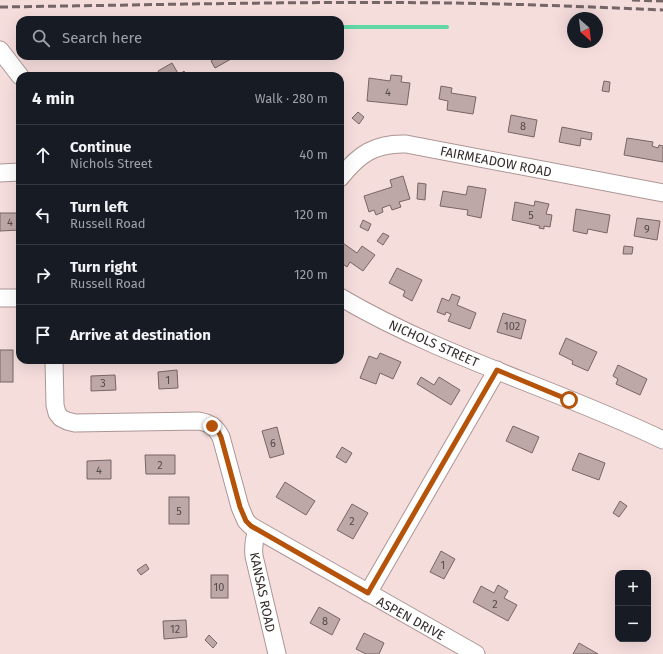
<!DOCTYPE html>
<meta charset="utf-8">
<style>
:root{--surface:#171b24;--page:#242831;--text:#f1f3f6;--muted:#9ea1a6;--line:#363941}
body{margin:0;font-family:"Fira Sans",sans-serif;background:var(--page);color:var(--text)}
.controls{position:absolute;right:12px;bottom:12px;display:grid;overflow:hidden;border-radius:8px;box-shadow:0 4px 16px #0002}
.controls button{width:36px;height:36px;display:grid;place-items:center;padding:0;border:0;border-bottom:1px solid var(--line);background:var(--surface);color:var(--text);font:20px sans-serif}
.compass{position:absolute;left:567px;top:12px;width:36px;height:36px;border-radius:50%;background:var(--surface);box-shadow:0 4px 16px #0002;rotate:152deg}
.stop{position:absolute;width:12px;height:12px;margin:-9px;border:3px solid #b45309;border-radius:50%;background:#fff}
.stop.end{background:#b45309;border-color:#fff;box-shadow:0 1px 4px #0008}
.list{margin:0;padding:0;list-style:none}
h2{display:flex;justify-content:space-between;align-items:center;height:52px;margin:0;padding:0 16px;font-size:17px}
h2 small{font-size:13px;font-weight:400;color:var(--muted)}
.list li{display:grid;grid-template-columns:26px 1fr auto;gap:12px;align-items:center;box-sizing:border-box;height:60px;padding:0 16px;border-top:1px solid var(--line)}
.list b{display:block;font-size:15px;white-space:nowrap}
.list p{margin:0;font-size:13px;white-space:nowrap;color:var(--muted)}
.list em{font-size:13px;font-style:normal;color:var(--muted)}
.icon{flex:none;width:22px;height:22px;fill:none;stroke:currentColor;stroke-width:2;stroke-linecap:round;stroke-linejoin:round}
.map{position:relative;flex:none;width:663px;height:654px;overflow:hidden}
.search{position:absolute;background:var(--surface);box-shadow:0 4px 16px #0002;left:16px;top:16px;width:328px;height:44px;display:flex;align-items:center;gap:10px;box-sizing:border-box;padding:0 14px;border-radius:12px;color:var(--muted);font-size:15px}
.panel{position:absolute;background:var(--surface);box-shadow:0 4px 16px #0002;left:16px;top:72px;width:328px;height:292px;border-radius:12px}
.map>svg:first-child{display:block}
</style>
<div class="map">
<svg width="663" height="654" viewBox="0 0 663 654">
<rect width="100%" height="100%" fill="#f5dddc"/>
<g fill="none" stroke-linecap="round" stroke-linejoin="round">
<path stroke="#61d7a5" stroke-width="4" d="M340,27H447"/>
</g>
<g fill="#bea8a7" stroke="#796564">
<path d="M218,56H229L231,59L215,68L211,61Z"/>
<path d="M172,63L179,75L184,71L187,76H160L158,71Z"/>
<path d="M391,75L402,76L401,82L410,83L407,105L367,101L369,78L390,81Z"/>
<path d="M604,81L610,82L609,92L602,91Z"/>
<path d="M441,86L452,88L451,93L476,97L473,114L447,110L448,101L439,99Z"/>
<path d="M358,112L364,117L359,124L352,118Z"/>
<path d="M511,115L537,120L534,137L508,132Z"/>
<path d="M562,127L592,133L591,140L581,138L580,146L559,142Z"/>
<path d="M627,138L653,142L652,146L658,148L659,145L663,146V162L624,155Z"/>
<path d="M403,176L410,199L399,202L401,207L392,210L390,205L382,208L383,212L376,215L374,210L369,212L364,196L392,187L390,180Z"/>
<path d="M418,183L426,184L425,200L417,199Z"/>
<path d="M468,186L486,189L481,218L467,215L468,210L440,206L443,191L466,195Z"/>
<path d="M535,201L549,204L546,214L552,215L550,227L544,226V229L539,228L540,226L512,220L515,202L534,206Z"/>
<path d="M576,209L610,215L607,233L588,229L587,234L573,231Z"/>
<path d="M0,213H20V230L0,231Z"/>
<path d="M637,218L660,221L657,240L634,236Z"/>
<path d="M363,220L371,224L368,231L360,227Z"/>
<path d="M383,233L389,236L383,245L377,241Z"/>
<path d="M340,241L357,253L362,246L375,255L363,271L350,262L347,267L340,262Z"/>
<path d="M624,246L633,247L632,254H623Z"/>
<path d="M397,268L422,280L412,301L403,296L405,291L389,283Z"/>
<path d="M452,294L460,297L457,305L476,313L470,329L448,321L451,314L446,312L445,315L437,312L442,298L449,301Z"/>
<path d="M503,313L526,320L521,339L497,332Z"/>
<path d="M566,338L597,352L588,371L572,364L573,361L559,354Z"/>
<rect x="0" y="350" width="13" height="32"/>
<path d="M380,353L401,362L393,379L380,373L376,384L360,378L369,356L377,359Z"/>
<path d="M618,365L647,379L640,395L616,384L618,379L613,376Z"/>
<path d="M177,370L178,388L159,389L158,372Z"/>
<path d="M115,375L116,390L91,391V376Z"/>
<path d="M421,377L434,385L439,377L460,390L451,405L417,384Z"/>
<path d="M513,426L539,437L532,453L506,441Z"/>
<path d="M277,427L284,454L270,458L262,431Z"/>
<path d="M342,447L352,453L346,463L336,457Z"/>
<path d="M579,453L605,463L599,480L572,470Z"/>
<path d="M145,455H175V474H146Z"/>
<path d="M111,460V479H87V461Z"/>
<path d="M285,482L315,501L306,515L276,497Z"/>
<rect x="169" y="497" width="20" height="27"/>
<path d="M620,501L627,506L619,517L613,513Z"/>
<path d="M352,504L368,513L353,539L337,530Z"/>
<path d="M441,551L455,559L444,579L430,572Z"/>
<path d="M146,564L149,569L141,575L137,570Z"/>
<rect x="211" y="575" width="17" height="23"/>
<path d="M498,585L508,591L504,598L517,605L508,621L473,602L481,586L494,593Z"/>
<path d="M319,607L340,619L332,635L310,623Z"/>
<path d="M186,620L187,637L164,639L163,621Z"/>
<path d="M364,633L384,643L379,654H366L356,649Z"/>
<path d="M209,635L217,643L213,648L205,640Z"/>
<path d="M579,643L598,654H573Z"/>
</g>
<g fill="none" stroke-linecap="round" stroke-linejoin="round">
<g stroke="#ac9695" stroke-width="19">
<g id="minor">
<path d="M0,50L20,76"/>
<path d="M0,173L20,172"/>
<path d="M340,178C359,154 375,143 406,144L663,193"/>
<path d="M340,297C442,357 557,389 663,440"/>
<path d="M0,298H20"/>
<path d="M54,360L55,405L57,413L61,418L67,421L75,423L199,421C210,423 216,427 221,437L240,507L246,521L251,526L476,654"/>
<path d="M257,530C254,539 253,547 254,556L277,654"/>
<path d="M368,593L497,370"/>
</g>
</g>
<use href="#minor" stroke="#fff" stroke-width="17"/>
<g stroke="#746666" stroke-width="3" stroke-dasharray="8 4" stroke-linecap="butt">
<path d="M632,0L663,1"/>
<path d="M0,7C151,5 302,1 453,3C523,4 593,7 663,10"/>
</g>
</g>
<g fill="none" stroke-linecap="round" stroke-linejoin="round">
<path stroke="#b45309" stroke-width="5" d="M212,426L218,431L221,437L240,507L246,521L251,526L368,593L497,370L569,400"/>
</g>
<g text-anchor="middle" stroke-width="3" stroke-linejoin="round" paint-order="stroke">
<g font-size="11" fill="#574b4b">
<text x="388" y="96">4</text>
<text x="523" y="130">8</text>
<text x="531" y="219">5</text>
<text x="10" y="226">4</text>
<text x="647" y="233">9</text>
<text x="512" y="330">102</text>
<text x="168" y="384">1</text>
<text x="103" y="387">3</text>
<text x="273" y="447">6</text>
<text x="160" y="469">2</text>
<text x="99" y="474">4</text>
<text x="179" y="515">5</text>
<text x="352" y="525">2</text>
<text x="443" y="569">1</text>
<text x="219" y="591">10</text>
<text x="495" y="608">2</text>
<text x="325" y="625">8</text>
<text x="175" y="633">12</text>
</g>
<g font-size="13" fill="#352c2c" stroke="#fff">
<text transform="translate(496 161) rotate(11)" y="5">FAIRMEADOW ROAD</text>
<text transform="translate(434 343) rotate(24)" y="5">NICHOLS STREET</text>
<text transform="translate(263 592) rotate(78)" y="5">KANSAS ROAD</text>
<text transform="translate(411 618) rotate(29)" y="5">ASPEN DRIVE</text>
</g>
</g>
</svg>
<div class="controls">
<button>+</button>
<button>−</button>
</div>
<svg class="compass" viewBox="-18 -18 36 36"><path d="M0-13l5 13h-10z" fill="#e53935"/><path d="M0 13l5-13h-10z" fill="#9ea1a6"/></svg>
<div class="stop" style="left:569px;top:400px"></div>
<div class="stop end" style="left:212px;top:426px"></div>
<div class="search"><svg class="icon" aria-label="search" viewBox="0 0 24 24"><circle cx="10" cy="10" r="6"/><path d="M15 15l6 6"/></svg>Search here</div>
<section class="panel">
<h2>4 min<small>Walk · 280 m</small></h2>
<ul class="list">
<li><svg class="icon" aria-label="ahead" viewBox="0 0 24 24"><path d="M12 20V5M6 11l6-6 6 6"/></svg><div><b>Continue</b><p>Nichols Street</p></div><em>40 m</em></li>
<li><svg class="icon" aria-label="left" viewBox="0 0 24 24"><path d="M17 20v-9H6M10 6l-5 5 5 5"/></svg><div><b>Turn left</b><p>Russell Road</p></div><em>120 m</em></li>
<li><svg class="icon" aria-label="right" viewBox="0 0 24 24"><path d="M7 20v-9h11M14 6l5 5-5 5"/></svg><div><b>Turn right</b><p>Russell Road</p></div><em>120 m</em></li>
<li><svg class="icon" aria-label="arrive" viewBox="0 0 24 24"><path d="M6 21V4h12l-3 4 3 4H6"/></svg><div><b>Arrive at destination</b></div></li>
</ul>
</section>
</div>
